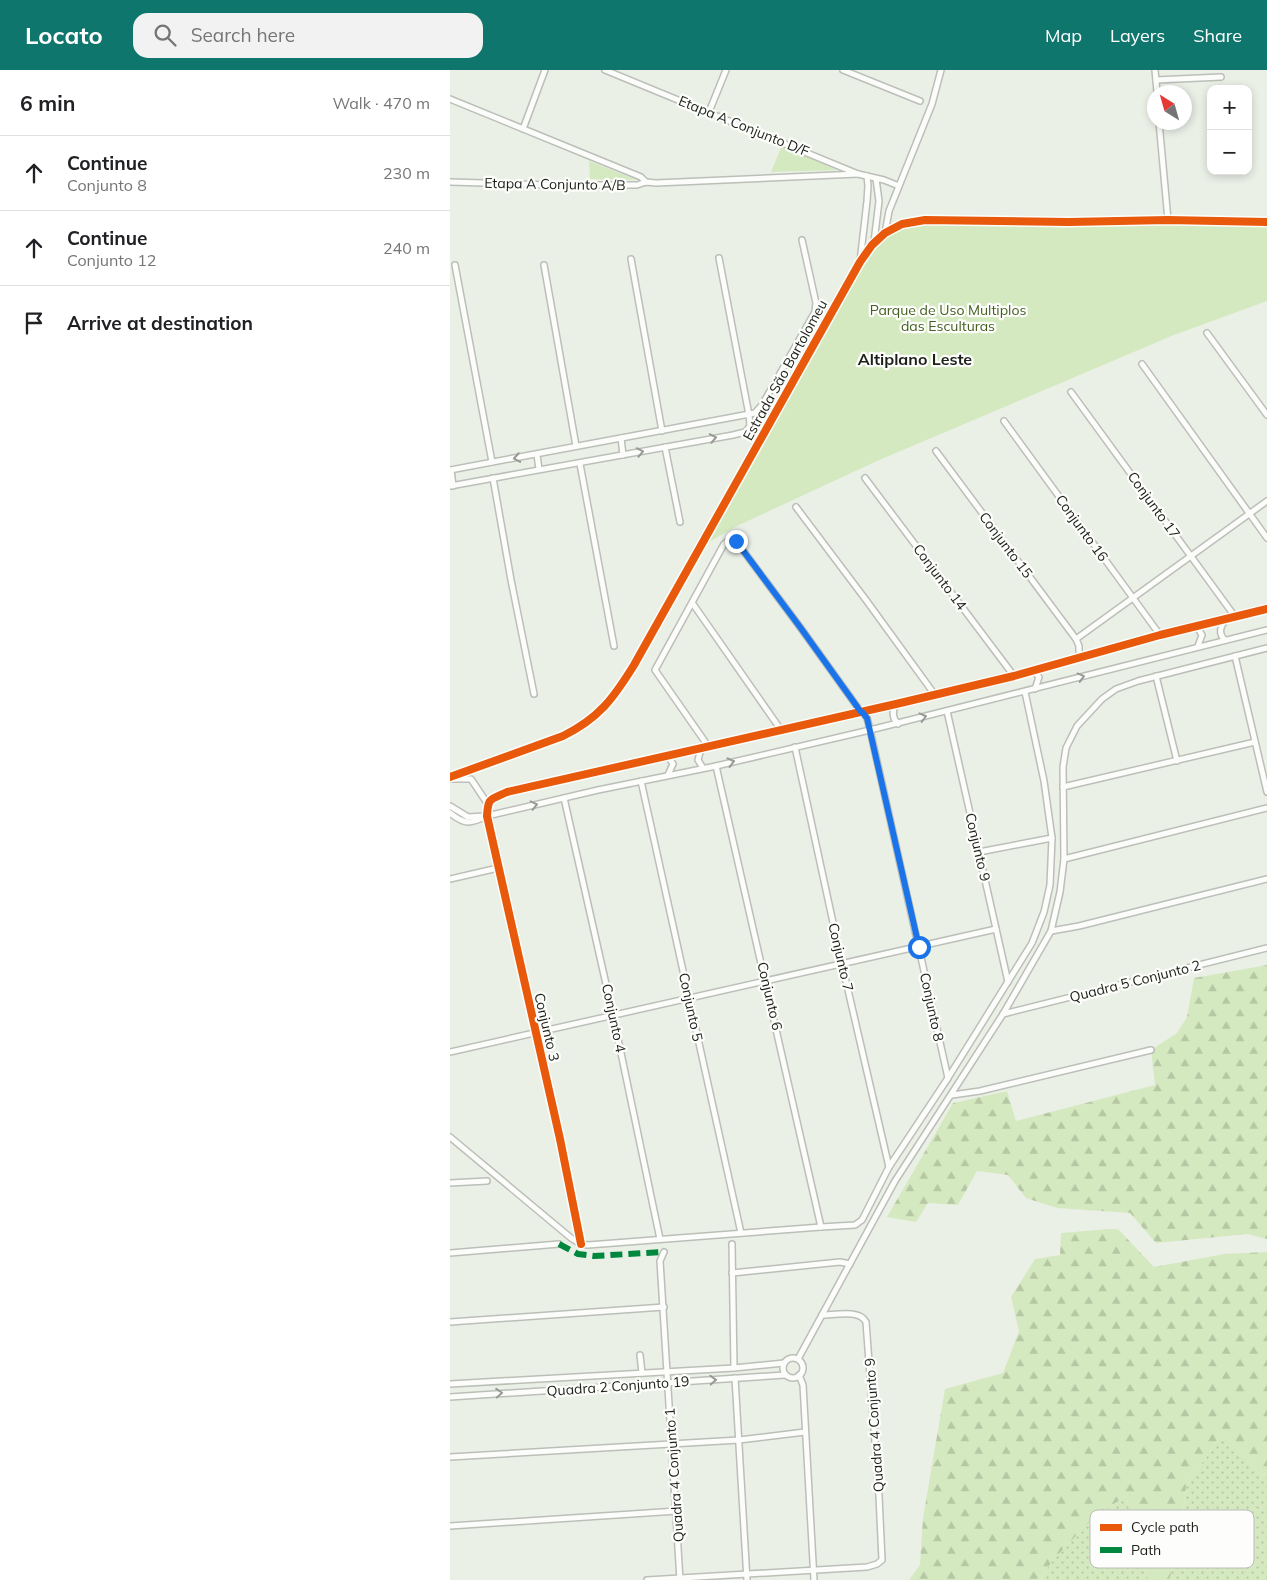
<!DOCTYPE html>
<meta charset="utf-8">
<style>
:root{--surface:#fff;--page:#f2f2f2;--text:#202124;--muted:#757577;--line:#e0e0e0;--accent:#0f766e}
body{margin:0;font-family:Mulish,sans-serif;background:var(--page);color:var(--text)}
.controls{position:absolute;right:15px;top:15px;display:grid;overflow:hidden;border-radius:10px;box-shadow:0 2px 8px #0003}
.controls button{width:45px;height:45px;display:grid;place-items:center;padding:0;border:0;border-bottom:1px solid var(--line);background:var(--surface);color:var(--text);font:25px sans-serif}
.compass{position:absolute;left:697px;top:15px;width:45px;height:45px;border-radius:50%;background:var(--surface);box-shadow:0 2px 8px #0003;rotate:323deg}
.stop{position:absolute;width:15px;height:15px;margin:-11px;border:4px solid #1a73e8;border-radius:50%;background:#fff}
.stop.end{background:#1a73e8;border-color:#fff;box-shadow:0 1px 5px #0008}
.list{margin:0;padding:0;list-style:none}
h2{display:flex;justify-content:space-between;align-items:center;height:65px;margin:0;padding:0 20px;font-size:21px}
h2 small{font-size:16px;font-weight:400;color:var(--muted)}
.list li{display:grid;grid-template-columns:32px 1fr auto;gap:15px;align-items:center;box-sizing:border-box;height:75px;padding:0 20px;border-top:1px solid var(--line)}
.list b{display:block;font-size:19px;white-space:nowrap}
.list p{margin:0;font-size:16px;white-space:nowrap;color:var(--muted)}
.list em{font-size:16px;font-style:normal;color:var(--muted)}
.icon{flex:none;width:28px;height:28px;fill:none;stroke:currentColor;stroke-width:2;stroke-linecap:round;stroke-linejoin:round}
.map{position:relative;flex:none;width:817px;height:1510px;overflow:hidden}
header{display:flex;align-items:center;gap:30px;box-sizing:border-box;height:70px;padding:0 25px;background:var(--accent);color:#fff}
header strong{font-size:24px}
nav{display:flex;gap:28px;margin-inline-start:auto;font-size:18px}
.search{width:350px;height:45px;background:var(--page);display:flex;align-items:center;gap:12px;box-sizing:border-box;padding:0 18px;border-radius:15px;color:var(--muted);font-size:19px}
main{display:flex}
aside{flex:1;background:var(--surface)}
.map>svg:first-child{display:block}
</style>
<header>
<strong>Locato</strong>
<div class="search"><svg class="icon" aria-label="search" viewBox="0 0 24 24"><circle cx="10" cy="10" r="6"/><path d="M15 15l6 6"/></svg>Search here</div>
<nav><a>Map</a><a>Layers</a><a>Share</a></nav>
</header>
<main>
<aside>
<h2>6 min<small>Walk · 470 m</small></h2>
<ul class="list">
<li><svg class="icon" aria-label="ahead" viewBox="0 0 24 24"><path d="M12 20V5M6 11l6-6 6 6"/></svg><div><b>Continue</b><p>Conjunto 8</p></div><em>230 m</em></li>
<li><svg class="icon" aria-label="ahead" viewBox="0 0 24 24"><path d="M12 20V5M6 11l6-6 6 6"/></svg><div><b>Continue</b><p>Conjunto 12</p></div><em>240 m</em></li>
<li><svg class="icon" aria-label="arrive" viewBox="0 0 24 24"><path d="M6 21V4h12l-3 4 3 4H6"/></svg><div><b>Arrive at destination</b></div></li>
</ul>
</aside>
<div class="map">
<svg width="817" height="1510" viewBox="0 0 817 1510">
<defs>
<pattern id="grass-dots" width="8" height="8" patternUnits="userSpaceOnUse" patternTransform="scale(1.25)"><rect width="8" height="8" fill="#d5e9c0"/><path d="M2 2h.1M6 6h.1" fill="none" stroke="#b6c7a4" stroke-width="1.8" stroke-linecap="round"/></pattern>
<pattern id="forest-firs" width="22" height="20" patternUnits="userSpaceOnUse" patternTransform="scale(1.25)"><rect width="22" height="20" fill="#d5e9c0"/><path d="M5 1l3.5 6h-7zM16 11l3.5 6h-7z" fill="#b6c7a4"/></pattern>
</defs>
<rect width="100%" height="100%" fill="#ebf0e7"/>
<g fill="url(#grass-dots)">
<path d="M772,1363L812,1406L817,1402V1510H719L729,1478L736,1417Z"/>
<path d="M676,1426L698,1510H590L602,1491L644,1447Z"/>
</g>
<g fill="url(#forest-firs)">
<path d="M817,895V1169L797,1164L706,1173L680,1143L607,1138L576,1128L558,1105L527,1101L508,1135L478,1133L466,1152L437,1147L503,1033L557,1021L566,1051L705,1015L701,980L727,963L737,947L744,908Z"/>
<path d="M659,1159H668L704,1197L774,1184L817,1182V1402L812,1406L772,1363L736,1417L729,1478L719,1510H698L676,1426L644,1447L602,1491L590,1510H459L470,1495L473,1448L495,1319L553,1303L569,1261L561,1227L585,1189L610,1185L611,1163Z"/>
</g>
<g fill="#d5e9c0">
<path d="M332,75L387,100L321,102Z"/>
<path d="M139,91L187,110L140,109Z"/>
<path d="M472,145L817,152V231L724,265L427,391L285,457L247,479L420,175C436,159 450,150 472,145Z"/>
</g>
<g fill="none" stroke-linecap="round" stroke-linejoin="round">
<g stroke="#bbbfb8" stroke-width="8">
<g id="street">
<path d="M155,0L408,104L434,110L449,116"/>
<path d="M393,0L470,31"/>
<path d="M705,0L707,22"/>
<path d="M706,10L771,7"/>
<path d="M0,29L191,107L196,112"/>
<path d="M259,42L276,0"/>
<path d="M709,52L718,150"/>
<path d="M73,59L95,0"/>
<path d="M0,112L101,115H187L196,112L206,113L408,104"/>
<path d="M435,163L439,141L482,34L491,0"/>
<path d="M424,172L429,131L426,109"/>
<path d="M181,189L212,361"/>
<path d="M410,192L417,131L418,116L417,106"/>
<path d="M5,195L42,392"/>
<path d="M94,195L126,376"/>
<path d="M757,263L817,345"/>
<path d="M692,294L817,468"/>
<path d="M621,322L786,548"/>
<path d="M554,351L710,565"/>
<path d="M171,368L173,385"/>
<path d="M215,377L230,452"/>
<path d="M486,381L626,569L629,576V588"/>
<path d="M87,385L89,399"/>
<path d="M130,394L164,576"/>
<path d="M0,400L305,343L312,335L365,242L366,233L352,170"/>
<path d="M1,400L3,416"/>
<path d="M43,408L61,510L84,624"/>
<path d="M415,408L564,606"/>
<path d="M0,416L283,365L295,362L300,356L299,345L269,188"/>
<path d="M346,437L416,530L485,625"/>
<path d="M243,534L331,660"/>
<path d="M747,557L752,565L748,576"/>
<path d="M626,569L817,431"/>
<path d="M775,570C768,564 770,556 776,550"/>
<path d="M785,586L817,722"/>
<path d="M582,600L589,607L585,619"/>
<path d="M706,606L727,691"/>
<path d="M446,634C442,641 442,648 448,654"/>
<path d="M497,641L558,912"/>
<path d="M412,642L417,648L420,660L498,1008"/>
<path d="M258,676L205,600L274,474L279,470L286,471L350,557L411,642"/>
<path d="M345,677L392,894L439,1097"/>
<path d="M217,685L223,694L218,705"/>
<path d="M266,696L371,1157"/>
<path d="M253,698L248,690L250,682L254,678"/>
<path d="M0,709H21L37,733"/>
<path d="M191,711L291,1163"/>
<path d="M613,717L805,672"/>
<path d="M114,728L163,945L210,1169"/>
<path d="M0,736L18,747L34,746"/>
<path d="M0,743C15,755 20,754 37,746L148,720L266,696L420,660L817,560"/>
<path d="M529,782L602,768"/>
<path d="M614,789L817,738"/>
<path d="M0,809L48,798"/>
<path d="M601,861L629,856L817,809"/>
<path d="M553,944L817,878"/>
<path d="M0,982L546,859"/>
<path d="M502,1025L530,1021L701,980"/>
<path d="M0,1067L121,1168L131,1174L138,1175L371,1157L405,1155L412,1150L439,1097L498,1008L582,873L594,842L600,815L602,768L594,711L575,622"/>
<path d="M0,1113L37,1111"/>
<path d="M131,1174L110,1069L37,746C38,727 40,730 57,722L446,634L564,606L710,565L817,539"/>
<path d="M282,1174L284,1298"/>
<path d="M214,1182L210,1191L230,1510"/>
<path d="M0,1183L109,1174"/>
<path d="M282,1203L390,1192L400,1194"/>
<path d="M0,1252L214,1237"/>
<path d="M190,1285L192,1303"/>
<circle cx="343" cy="1298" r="10"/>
<path d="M348,1289L445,1111L553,944L601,861L610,822L614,789L613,697L616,678L627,656L652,629L666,619L688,611L817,578"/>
<path d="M349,1305L353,1315L364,1510"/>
<path d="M285,1308L297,1510"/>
<path d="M0,1314L284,1298L334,1293"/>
<path d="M0,1327L335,1305"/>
<path d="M0,1387L289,1370L355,1362"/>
<path d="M0,1456L227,1441"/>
<path d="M197,1510L417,1497L427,1494L432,1490L429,1426L416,1252C410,1239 384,1245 372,1245"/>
</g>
</g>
<g stroke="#bbbfb8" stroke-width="9">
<path id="secondary" d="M0,707L113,666C149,648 163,629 184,595L410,192L422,175L435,163L452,154L475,150L619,152L718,150L817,152"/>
</g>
<use href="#street" stroke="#fcfdfb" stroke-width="5"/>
<use href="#secondary" stroke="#fcfdfb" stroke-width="7"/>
<path stroke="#00873e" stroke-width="6" stroke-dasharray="12 6" stroke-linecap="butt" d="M109,1174L128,1184L144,1186L214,1182"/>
<g stroke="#fdfefb" stroke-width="11">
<g id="cycleway">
<path d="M0,707L113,666C149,648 163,629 184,595L410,192L422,175L435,163L452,154L475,150L619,152L718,150L817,152"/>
<path d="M131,1174L110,1069L37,746C38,727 40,730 57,722L446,634L564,606L710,565L817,539"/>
</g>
</g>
<use href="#cycleway" stroke="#e8590c" stroke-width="8"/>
</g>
<defs><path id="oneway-chevron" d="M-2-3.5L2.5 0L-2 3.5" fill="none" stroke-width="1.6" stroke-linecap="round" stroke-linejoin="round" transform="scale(1.25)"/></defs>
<g stroke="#979995">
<use href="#oneway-chevron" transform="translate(263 368) rotate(-11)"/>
<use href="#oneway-chevron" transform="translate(190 382) rotate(-11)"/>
<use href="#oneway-chevron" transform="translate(67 388) rotate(170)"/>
<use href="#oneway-chevron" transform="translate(631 607) rotate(-15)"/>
<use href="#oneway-chevron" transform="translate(473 647) rotate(-14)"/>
<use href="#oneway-chevron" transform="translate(281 692) rotate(-14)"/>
<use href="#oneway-chevron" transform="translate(84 735) rotate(-13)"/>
<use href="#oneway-chevron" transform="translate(263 1310) rotate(-3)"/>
<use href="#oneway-chevron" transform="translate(49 1323) rotate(-4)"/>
</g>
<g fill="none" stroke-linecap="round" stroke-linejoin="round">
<path stroke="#1a73e8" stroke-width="6" d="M286,471L350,557L411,642H412L417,648L469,877"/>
</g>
<g text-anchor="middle" stroke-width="4.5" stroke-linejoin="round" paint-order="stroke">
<g font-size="14" fill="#1c1f19" stroke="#fdfefb">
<text transform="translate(294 56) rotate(22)" y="5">Etapa A Conjunto D/F</text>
<text transform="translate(105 114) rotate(1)" y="5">Etapa A Conjunto A/B</text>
<text transform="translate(335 300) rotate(-61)" y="5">Estrada São Bartolomeu</text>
<text transform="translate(704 435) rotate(54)" y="5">Conjunto 17</text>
<text transform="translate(632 458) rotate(54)" y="5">Conjunto 16</text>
<text transform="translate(556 475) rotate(53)" y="5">Conjunto 15</text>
<text transform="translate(490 507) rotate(53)" y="5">Conjunto 14</text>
<text transform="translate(528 777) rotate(77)" y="5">Conjunto 9</text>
<text transform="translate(391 887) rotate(77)" y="5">Conjunto 7</text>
<text transform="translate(685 911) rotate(-14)" y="5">Quadra 5 Conjunto 2</text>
<text transform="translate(320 926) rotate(77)" y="5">Conjunto 6</text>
<text transform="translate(241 937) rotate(78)" y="5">Conjunto 5</text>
<text transform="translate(482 937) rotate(78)" y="5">Conjunto 8</text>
<text transform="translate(164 948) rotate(78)" y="5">Conjunto 4</text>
<text transform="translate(97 957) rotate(77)" y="5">Conjunto 3</text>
<text transform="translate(168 1316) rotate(-4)" y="5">Quadra 2 Conjunto 19</text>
<text transform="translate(424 1355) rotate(-94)" y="5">Quadra 4 Conjunto 9</text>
<text transform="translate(224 1405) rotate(-94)" y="5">Quadra 4 Conjunto 1</text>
</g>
<g font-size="14" fill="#445e21" stroke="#fdfefb">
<text x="498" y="245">Parque de Uso Multiplos<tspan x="498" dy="16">das Esculturas</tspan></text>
</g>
<g font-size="16" font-weight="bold" fill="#1c1f19" stroke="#fdfefb">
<text x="465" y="295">Altiplano Leste</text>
</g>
</g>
<rect x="640" y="1440" width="164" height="58" rx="8" fill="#fdfefb" stroke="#babbb7" stroke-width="1"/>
<rect x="650" y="1454" width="22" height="7" fill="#e8590c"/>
<rect x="650" y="1477" width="22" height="6" fill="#00873e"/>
<g font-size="14" fill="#1c1f19">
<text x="681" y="1462">Cycle path</text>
<text x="681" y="1485">Path</text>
</g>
</svg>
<div class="controls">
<button>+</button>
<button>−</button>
</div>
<svg class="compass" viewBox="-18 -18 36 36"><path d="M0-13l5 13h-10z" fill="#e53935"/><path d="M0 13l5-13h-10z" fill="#757577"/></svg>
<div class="stop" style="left:469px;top:877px"></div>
<div class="stop end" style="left:286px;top:471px"></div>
</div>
</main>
